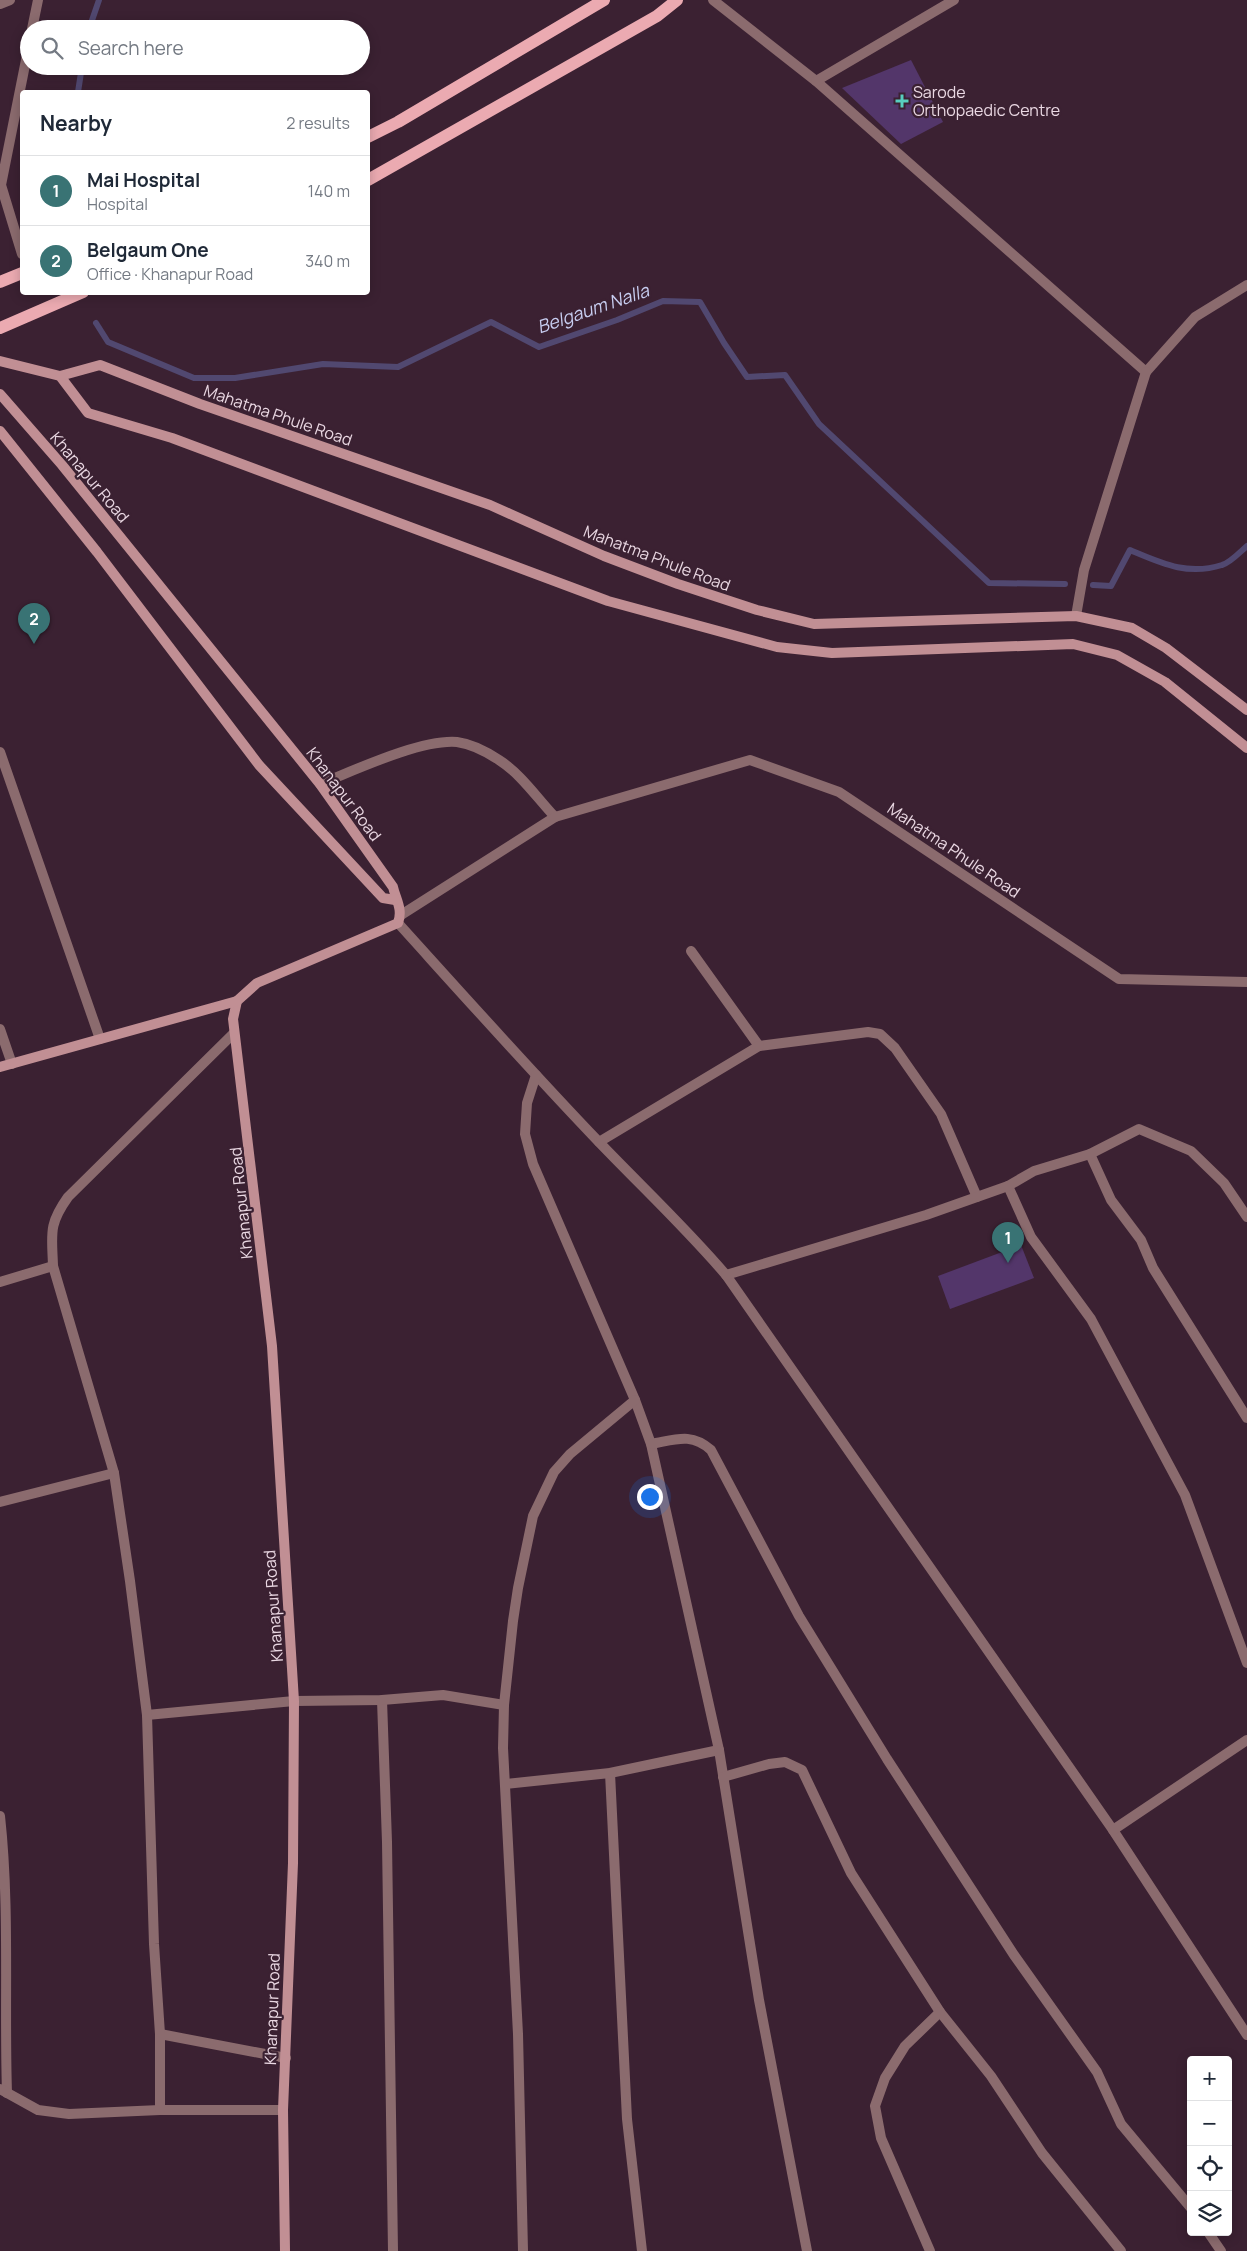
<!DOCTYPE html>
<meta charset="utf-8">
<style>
:root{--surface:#fff;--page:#f2f2f3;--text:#1f2937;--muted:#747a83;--line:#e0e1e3;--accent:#397374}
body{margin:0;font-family:Manrope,sans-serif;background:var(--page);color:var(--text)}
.controls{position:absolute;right:15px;bottom:15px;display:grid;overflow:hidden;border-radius:5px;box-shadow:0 2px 12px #0003}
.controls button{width:45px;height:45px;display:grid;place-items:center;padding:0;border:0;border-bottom:1px solid var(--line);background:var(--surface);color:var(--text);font:25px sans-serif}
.you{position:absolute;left:649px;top:1496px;width:18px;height:18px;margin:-12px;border:4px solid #fff;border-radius:50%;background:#1a73e8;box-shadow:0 0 0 8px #1a73e833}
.badge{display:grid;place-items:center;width:32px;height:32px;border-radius:50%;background:var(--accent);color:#fff;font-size:16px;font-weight:700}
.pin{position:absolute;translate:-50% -41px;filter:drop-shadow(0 1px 2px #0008)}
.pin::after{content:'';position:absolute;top:26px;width:18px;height:15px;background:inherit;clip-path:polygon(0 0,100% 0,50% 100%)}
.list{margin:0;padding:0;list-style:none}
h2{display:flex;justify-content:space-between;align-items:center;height:65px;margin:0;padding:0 20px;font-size:21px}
h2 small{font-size:16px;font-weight:400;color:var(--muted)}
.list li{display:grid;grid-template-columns:32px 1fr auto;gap:15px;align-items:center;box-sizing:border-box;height:70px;padding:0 20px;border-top:1px solid var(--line)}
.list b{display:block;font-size:19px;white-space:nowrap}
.list p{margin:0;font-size:16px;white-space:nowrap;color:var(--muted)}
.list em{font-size:16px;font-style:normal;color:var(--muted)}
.icon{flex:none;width:28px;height:28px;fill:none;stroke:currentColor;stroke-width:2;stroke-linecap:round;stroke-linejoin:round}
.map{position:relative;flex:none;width:1247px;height:2251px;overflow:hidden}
.search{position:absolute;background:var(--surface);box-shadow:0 2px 12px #0003;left:20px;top:20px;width:350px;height:55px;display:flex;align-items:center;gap:12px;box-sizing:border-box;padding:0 18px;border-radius:28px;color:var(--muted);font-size:19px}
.panel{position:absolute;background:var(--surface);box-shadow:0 2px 12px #0003;left:20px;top:90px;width:350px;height:205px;border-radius:5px}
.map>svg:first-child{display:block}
</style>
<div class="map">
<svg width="1247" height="2251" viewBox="0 0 1247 2251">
<rect width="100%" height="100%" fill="#3b2132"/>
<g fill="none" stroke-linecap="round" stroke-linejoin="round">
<g stroke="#514870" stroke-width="6">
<path d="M89,29L99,0"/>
<path d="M78,92L82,66"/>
<path d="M96,323L108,342L194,378H235L323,364L398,367L491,322L539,347L617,320L663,301L700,302L724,343L747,377L785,375L819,424L989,583L1065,584"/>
<path d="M1093,585L1111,586L1130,550C1161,563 1187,576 1222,565C1230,563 1240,552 1247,546"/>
</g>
</g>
<g fill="#53366a">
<path d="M911,60L943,122L901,144L842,88Z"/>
<path d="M1021,1245L1034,1278L950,1309L938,1276Z"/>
</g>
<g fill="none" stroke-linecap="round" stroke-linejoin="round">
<g stroke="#8b6b6e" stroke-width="10">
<path d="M713,0L816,81L1146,372L1195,317L1247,285"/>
<path d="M0,4L10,0"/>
<path d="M32,29L38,0"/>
<path d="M816,81L954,0"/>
<path d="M22,254L1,185L29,45"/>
<path d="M1076,616L1084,570L1146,372"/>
<path d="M0,752L100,1039"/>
<path d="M320,784C355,770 421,739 457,742C472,744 487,752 499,760C521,774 537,798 555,817"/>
<path d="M401,915L555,817L750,760L839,792L1119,979L1247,982"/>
<path d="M398,923C464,996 530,1070 598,1141C641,1186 686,1228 726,1275L1113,1830L1247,2035"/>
<path d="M691,951L759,1046L868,1032L880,1034L895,1048L941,1114L977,1197"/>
<path d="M0,1029L12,1064"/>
<path d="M536,1075L527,1103L525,1134L533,1164L635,1400L651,1444L719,1750L759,2000L807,2251"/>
<path d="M599,1142L759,1046"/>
<path d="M1090,1154L1111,1200L1141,1240L1153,1268L1247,1418"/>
<path d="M1008,1186L1031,1237L1091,1319L1185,1495L1247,1663"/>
<path d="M726,1275L926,1215L1008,1186L1034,1171L1090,1154L1139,1129L1191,1151L1224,1183L1247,1217"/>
<path d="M0,1282L53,1266"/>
<path d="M651,1444C675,1440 691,1432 711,1450L799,1616L887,1759L1014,1955L1097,2072L1121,2124L1191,2208"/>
<path d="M0,1502L114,1473"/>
<path d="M382,1700L387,1842L393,2251"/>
<path d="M147,1715L294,1701L382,1700L443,1695L504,1705"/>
<path d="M610,1773L627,2119L642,2251"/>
<path d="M723,1777L769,1764L785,1762L802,1770L851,1873L940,2012L991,2076L1042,2153L1121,2251"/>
<path d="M505,1784L610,1773L719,1750"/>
<path d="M0,1816C10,1908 4,2001 7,2093"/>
<path d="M1113,1830L1247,1740"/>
<path d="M160,2034L286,2058"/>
<path d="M0,2089L38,2110L69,2114L160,2110H283"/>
<path d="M160,2110V2034L154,1944L147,1715L130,1581L114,1473L53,1266C52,1234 48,1225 68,1197L234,1033"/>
<path d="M1208,2232L1221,2251"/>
<path d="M523,2251L518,2034L503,1748L504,1705L513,1621L518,1588L533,1516L554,1472L570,1454L635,1400"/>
<path d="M930,2251L881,2138L875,2106L885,2078L905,2046L940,2012"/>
</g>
<g stroke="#c18f94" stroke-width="10">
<path d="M0,361L60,376L88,413L172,438L608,601L777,647L832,653L1073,644L1117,655L1165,682L1247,748"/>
<path d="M60,376L100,365L200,404L490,505L604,556L678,584L757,610L814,624L1076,616L1132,628L1166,648L1247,710"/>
<path d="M0,394L62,465L320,784L393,887C396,900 403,909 398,923L257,983L237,1001L233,1019L272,1346L294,1701L293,1863L283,2110L285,2251"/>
<path d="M0,431L97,552L259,765L383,898L395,900"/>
<path d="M0,1067L237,1001"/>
</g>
<g stroke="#ebaab1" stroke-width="12">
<path d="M368,137L398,122L604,0"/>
<path d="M368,180L657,16L677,0"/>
<path d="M0,282L22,273"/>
<path d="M0,328L83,292"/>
</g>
</g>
<path fill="#58cebf" stroke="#3b2132" stroke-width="2" d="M899.5 93.5h5v5h5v5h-5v5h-5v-5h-5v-5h5z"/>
<g text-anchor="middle" stroke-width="4.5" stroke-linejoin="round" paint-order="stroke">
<g font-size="16" fill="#ead8e3" stroke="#3b2132" text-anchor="start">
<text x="913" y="98">Sarode<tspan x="913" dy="18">Orthopaedic Centre</tspan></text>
</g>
<g font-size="16" fill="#ead8e3" stroke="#3b2132">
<text transform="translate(278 415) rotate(19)" y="6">Mahatma Phule Road</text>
<text transform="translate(90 477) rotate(50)" y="6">Khanapur Road</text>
<text transform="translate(657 558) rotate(21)" y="6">Mahatma Phule Road</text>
<text transform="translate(344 794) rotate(53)" y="6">Khanapur Road</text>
<text transform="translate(954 850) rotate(34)" y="6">Mahatma Phule Road</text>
<text transform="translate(241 1203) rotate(-96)" y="6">Khanapur Road</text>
<text transform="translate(273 1606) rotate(-94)" y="6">Khanapur Road</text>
<text transform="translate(272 2009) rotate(-88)" y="6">Khanapur Road</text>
</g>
<g font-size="18" font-style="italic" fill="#c7cdf0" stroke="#3b2132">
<text transform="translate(593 309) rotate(-19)" y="6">Belgaum Nalla</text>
</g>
</g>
</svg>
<div class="controls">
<button>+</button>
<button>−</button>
<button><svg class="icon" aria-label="locate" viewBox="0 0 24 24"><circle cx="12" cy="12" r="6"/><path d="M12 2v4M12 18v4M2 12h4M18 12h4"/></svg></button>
<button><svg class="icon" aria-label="layers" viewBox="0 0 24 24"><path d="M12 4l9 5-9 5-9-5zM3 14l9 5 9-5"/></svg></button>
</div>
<div class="you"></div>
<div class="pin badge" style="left:1008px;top:1263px">1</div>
<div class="pin badge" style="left:34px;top:644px">2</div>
<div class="search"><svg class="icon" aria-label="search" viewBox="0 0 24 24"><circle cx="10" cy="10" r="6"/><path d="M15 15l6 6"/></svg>Search here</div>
<section class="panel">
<h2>Nearby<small>2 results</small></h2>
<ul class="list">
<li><span class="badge">1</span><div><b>Mai Hospital</b><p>Hospital</p></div><em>140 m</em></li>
<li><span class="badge">2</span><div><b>Belgaum One</b><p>Office · Khanapur Road</p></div><em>340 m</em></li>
</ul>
</section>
</div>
